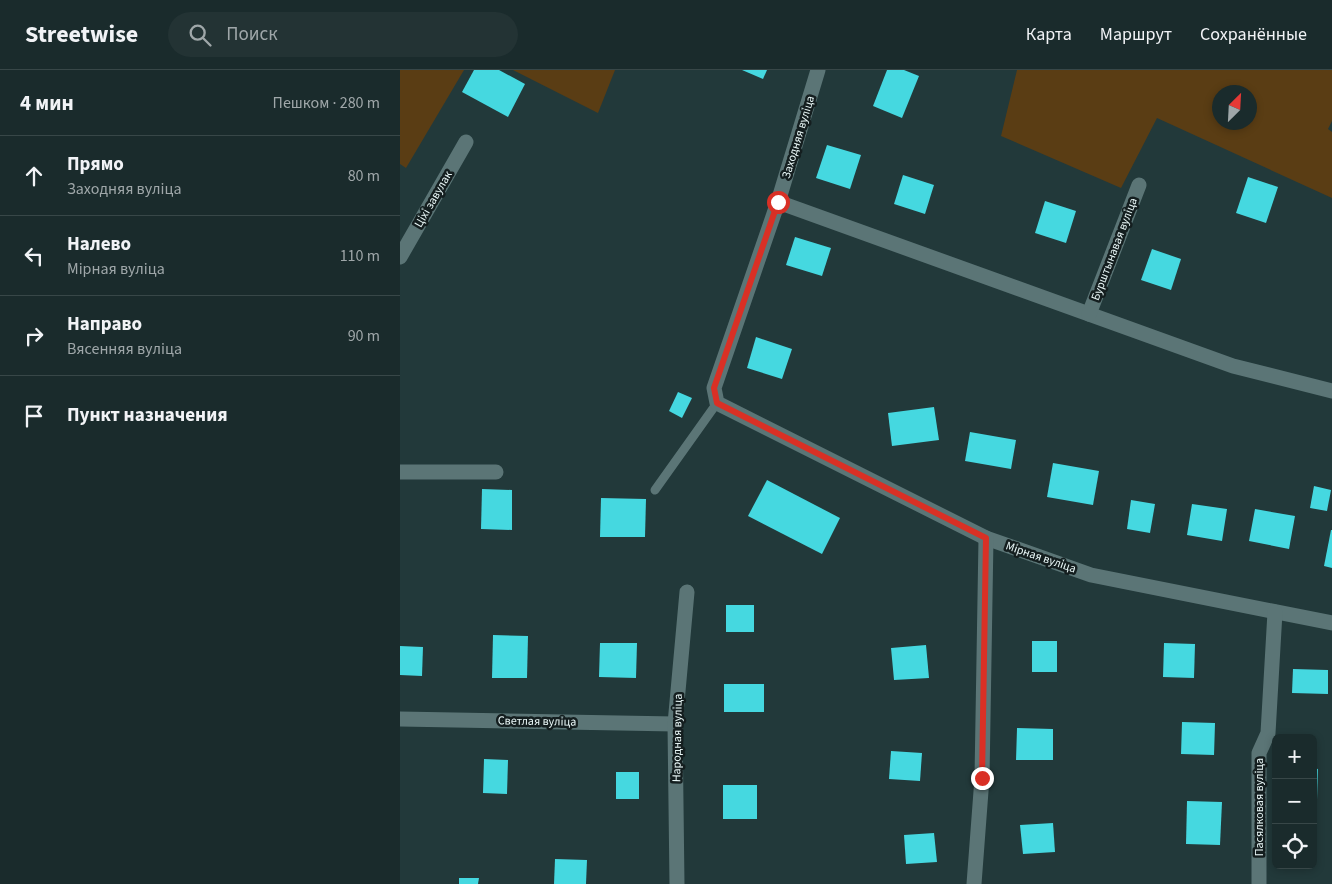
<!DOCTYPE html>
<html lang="ru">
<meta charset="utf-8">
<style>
:root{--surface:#1a2b2c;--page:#233334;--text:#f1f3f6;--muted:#9fa7a9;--line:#384748}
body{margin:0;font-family:"Source Sans 3",sans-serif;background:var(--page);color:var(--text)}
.controls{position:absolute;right:15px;bottom:15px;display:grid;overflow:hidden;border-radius:8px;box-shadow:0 2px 8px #0003}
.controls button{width:45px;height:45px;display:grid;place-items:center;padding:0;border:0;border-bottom:1px solid var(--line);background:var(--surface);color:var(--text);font:25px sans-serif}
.compass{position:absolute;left:812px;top:15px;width:45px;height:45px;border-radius:50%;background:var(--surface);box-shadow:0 2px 8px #0003;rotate:24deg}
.stop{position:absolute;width:15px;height:15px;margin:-11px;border:4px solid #d93025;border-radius:50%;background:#fff}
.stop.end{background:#d93025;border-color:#fff;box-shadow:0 1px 5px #0008}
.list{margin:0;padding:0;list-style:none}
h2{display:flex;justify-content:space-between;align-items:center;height:65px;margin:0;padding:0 20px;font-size:21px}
h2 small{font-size:16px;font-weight:400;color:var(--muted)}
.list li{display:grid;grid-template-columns:32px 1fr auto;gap:15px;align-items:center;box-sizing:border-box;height:80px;padding:0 20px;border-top:1px solid var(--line)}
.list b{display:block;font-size:19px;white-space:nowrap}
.list p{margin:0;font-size:16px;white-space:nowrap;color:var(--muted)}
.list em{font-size:16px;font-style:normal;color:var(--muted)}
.icon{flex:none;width:28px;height:28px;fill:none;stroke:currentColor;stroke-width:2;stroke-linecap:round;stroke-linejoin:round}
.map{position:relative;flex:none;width:932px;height:814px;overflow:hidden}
header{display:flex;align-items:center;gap:30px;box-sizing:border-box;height:70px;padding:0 25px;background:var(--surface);border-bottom:1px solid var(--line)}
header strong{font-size:24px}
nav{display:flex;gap:28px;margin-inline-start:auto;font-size:18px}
.search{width:350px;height:45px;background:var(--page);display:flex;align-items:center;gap:12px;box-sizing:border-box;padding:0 18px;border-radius:28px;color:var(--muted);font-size:19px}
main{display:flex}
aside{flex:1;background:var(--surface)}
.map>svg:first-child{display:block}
</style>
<header>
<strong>Streetwise</strong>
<div class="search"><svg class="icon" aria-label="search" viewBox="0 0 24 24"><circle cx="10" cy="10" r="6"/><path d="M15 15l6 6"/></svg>Поиск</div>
<nav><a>Карта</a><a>Маршрут</a><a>Сохранённые</a></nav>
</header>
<main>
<aside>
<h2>4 мин<small>Пешком · 280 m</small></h2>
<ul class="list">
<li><svg class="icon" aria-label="ahead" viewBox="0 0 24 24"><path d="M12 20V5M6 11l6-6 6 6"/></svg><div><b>Прямо</b><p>Заходняя вуліца</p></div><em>80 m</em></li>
<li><svg class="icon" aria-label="left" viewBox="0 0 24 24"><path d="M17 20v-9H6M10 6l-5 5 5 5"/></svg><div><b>Налево</b><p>Мірная вуліца</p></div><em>110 m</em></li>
<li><svg class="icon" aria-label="right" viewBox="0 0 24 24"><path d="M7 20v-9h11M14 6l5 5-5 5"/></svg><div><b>Направо</b><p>Вясенняя вуліца</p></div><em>90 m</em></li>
<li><svg class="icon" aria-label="arrive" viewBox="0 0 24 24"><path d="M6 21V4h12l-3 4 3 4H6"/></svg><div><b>Пункт назначения</b></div></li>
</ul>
</aside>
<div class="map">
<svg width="932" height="814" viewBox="0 0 932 814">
<rect width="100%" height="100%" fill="#22393a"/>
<g fill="#5a3d14" fill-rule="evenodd">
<path d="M0,0H64L6,98L0,94Z"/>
<path d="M113,0H215L198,43Z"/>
<path d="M617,0H932V51L928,59L932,62V128L757,48L721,118L601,66ZM849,22V52H819V22Z"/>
</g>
<g fill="#45d8e0">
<path d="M74,0H99L125,14L108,47L62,22Z"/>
<path d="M342,0H367L363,9Z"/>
<path d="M487,0H504L519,6L502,48L473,36Z"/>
<path d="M427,75L461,85L450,119L416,108Z"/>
<path d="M503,105L534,115L525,144L494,134Z"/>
<path d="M848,107L878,117L866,153L836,143Z"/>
<path d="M645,131L676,141L666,173L635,163Z"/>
<path d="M395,167L431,178L422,206L386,195Z"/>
<path d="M752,179L781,189L771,220L741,210Z"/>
<path d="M356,267L392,279L382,309L347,298Z"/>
<path d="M278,322L292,328L282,348L269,341Z"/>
<path d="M534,337L539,370L492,376L488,343Z"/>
<path d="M570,362L616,370L611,399L565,391Z"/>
<path d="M653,393L699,401L693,435L647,427Z"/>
<path d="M367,410L440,448L422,484L348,446Z"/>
<path d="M914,416L931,420L927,441L910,438Z"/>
<path d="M82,419L112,420V460L81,459Z"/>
<path d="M201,428L246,429L245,467H200Z"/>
<path d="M731,430L755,434L750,463L727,459Z"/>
<path d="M792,434L827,439L822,471L787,465Z"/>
<path d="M855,439L895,446L889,479L849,471Z"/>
<path d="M931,460H932V498L924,496Z"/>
<rect x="326" y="535" width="28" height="27"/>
<path d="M93,565L128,566L127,608H92Z"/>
<rect x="632" y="571" width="25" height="31"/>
<path d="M200,573H237L236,608L199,607Z"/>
<path d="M764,573L795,574L794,608L763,607Z"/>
<path d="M526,575L529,608L494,610L491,578Z"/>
<path d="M0,576L23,577L22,606L0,605Z"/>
<path d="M893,599L928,600V624L892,623Z"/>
<rect x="324" y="614" width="40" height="28"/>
<path d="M782,652L815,653L814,685L781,684Z"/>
<path d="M617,658L653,659V690H616Z"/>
<path d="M491,681L522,683L520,711L489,709Z"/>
<path d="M84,689L108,690L107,724L83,723Z"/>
<path d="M913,698L918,699L917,729H913Z"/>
<rect x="216" y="702" width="23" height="27"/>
<rect x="323" y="715" width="34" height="34"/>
<path d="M787,731L822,732L820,775L786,774Z"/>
<path d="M653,753L655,782L623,784L620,755Z"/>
<path d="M534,763L537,792L506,794L504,765Z"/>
<path d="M155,789L187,790L186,814H154Z"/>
<path d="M59,808H79L78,814H59Z"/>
</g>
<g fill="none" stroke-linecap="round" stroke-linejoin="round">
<path stroke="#5b7576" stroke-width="9" d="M255,420L317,333"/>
<g stroke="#5b7576" stroke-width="15">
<path d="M418,0L378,132L314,318L317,333L586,468L691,505L932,553"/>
<path d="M378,132L833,296L932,321"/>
<path d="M0,187L66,72"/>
<path d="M689,244L739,115"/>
<path d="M0,402H96"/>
<path d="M0,649L275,654"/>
<path d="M277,814L275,654L287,522"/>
<path d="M574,814L582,708L586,468"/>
<path d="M859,814V683L868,663L875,542"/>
</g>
</g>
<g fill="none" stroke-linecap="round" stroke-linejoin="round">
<path stroke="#d93025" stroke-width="6" d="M378,132L314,318L317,333L586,468L582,708"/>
</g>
<g text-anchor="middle" stroke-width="5" stroke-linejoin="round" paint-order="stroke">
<g font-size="12" fill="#eaf8f8" stroke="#141e1f">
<text transform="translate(398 67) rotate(-73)" y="4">Заходняя вуліца</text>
<text transform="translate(33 129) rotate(-60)" y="4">Ціхі завулак</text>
<text transform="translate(714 179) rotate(-69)" y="4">Бурштынавая вуліца</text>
<text transform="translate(641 487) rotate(19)" y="4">Мірная вуліца</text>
<text transform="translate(137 651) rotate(1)" y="4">Светлая вуліца</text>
<text transform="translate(277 668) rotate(-89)" y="4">Народная вуліца</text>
<text transform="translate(859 737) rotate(-90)" y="4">Пасялковая вуліца</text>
</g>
</g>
</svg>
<div class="controls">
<button>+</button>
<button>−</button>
<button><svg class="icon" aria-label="locate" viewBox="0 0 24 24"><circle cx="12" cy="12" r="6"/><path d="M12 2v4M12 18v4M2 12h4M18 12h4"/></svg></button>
</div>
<svg class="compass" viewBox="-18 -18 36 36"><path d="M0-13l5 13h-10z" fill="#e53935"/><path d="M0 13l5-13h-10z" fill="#9fa7a9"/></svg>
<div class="stop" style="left:378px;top:132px"></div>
<div class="stop end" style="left:582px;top:708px"></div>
</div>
</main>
